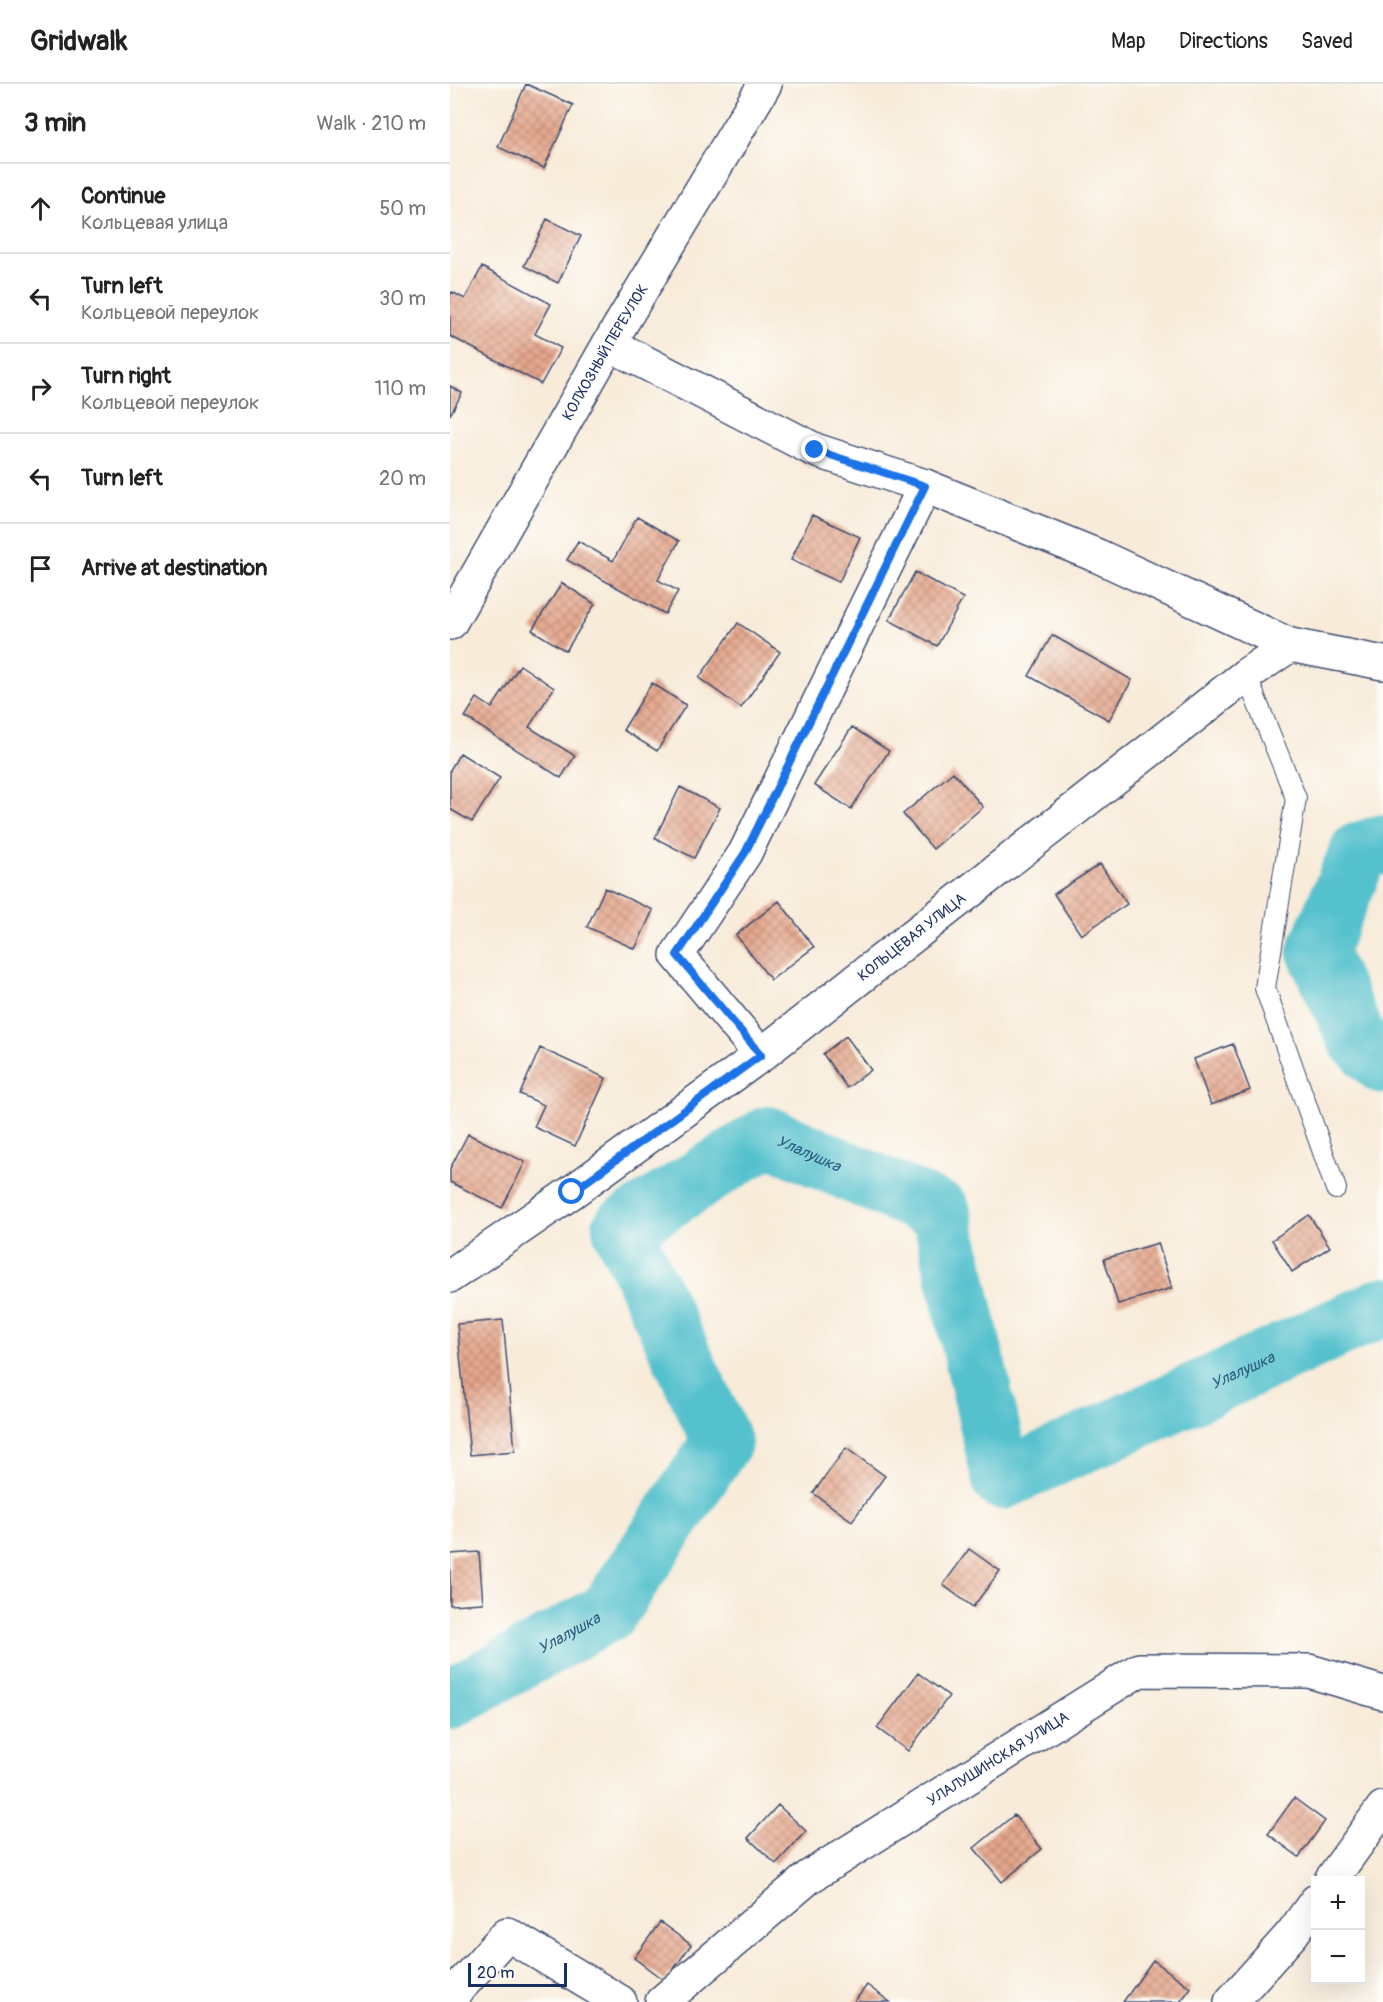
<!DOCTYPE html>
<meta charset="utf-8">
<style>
:root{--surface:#fff;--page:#f6f6f6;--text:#222;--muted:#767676;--line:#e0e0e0}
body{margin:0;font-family:Pangolin,sans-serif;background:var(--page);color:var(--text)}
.controls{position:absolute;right:18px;bottom:18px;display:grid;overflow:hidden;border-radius:0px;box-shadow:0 6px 24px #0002}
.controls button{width:54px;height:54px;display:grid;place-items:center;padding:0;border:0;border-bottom:2px solid var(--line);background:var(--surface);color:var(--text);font:30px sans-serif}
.scale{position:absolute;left:18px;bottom:15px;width:99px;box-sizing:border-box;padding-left:6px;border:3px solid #1b2f5e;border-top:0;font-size:16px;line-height:21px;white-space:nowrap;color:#1b2f5e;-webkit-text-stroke:4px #fdfcf7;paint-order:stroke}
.stop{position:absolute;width:18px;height:18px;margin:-14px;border:4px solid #1a73e8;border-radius:50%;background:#fff}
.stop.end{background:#1a73e8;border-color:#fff;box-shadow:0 2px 6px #0008}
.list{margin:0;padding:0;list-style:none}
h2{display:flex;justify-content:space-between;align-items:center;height:78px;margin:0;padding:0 24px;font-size:26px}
h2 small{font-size:20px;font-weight:400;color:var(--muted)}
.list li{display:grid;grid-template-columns:39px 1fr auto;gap:18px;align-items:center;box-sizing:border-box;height:90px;padding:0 24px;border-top:2px solid var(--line)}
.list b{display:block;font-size:22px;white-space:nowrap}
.list p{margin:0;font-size:20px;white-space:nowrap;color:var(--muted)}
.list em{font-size:20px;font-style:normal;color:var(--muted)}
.icon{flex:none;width:33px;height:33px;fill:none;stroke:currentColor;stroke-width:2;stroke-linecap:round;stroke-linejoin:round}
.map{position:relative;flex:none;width:933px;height:1918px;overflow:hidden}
header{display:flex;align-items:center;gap:36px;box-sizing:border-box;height:84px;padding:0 30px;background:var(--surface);border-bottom:2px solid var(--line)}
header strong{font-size:28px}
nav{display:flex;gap:33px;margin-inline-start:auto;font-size:21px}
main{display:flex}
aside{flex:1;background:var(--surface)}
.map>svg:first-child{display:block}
</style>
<header>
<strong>Gridwalk</strong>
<nav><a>Map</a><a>Directions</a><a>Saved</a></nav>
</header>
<main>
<aside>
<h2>3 min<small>Walk · 210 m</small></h2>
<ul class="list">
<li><svg class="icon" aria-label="ahead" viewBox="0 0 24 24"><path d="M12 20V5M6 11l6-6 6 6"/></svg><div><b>Continue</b><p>Кольцевая улица</p></div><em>50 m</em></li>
<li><svg class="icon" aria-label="left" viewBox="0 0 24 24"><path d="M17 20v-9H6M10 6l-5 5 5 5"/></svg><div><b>Turn left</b><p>Кольцевой переулок</p></div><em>30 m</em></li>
<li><svg class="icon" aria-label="right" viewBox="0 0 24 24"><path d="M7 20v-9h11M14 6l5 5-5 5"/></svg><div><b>Turn right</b><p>Кольцевой переулок</p></div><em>110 m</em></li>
<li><svg class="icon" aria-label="left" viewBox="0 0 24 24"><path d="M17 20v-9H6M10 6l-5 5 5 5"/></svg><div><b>Turn left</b></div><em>20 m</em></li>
<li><svg class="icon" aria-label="arrive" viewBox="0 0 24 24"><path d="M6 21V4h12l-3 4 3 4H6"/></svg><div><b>Arrive at destination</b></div></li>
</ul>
</aside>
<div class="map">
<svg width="933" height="1918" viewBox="0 0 933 1918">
<defs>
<pattern id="building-cross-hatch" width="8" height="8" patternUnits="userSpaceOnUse" patternTransform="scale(1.5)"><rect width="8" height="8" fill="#e6a78c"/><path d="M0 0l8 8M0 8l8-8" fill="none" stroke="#ba8876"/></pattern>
</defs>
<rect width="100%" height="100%" fill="#fdfcf7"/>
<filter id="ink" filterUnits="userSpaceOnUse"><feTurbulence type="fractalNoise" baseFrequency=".0167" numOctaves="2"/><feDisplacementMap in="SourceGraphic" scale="12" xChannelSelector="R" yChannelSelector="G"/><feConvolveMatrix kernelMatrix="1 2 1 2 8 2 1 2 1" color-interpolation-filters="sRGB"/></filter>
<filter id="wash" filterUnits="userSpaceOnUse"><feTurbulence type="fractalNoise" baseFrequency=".008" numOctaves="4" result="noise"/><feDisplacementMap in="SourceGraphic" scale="24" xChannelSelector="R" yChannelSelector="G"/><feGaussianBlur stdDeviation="1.35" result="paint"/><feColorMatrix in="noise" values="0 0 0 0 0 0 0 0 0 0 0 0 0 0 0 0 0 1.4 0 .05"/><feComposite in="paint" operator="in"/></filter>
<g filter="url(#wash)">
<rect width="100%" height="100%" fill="#f8ebd9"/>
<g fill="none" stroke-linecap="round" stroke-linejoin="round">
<!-- river -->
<g stroke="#54c1cd" stroke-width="60">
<path d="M 933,760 L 909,768 L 867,868 L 907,955 L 933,980"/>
<path id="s1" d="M 0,1615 L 158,1528 L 272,1358 L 172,1144 L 318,1052 L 491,1128 L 552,1396 L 933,1223"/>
</g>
</g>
<g id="blocks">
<!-- building -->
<path fill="url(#building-cross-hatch)" d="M 76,0 L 123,21 L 94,84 L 48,63 Z
M 97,135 L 131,152 L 108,199 L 74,182 Z
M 32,183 L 101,220 L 85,250 L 111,264 L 91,300 L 0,252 L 0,211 L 2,208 L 15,215 Z
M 0,302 L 12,309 L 0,331 Z
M 362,431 L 410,453 L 389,498 L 341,476 Z
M 187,433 L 229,457 L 208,496 L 228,507 L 215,530 L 117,476 L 128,457 L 163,477 Z
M 465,488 L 513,514 L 487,562 L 439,536 Z
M 112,499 L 145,520 L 116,567 L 82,546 Z
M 288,539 L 330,568 L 291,624 L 249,594 Z
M 602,551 L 682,596 L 659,636 L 579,592 Z
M 70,581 L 104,604 L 79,643 L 125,672 L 111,694 L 15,633 L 27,614 L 42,624 Z
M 202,599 L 236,621 L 207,667 L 173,646 Z
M 402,643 L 439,667 L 401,725 L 364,701 Z
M 10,669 L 50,694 L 22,738 L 0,725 L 0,686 Z
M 503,688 L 533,723 L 483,765 L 453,730 Z
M 230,703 L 270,724 L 244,774 L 205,754 Z
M 650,780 L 677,820 L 631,851 L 604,810 Z
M 155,804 L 203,826 L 185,865 L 137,843 Z
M 329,817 L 364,863 L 321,896 L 286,851 Z
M 396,952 L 421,986 L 397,1004 L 373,970 Z
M 783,960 L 800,1006 L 761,1021 L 744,975 Z
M 90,964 L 156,994 L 125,1062 L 84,1043 L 94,1021 L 70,1010 Z
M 18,1050 L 75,1078 L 52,1124 L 0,1098 L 0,1085 Z
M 859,1131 L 880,1163 L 842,1188 L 822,1156 Z
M 708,1159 L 722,1204 L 668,1220 L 654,1175 Z
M 53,1236 L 65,1367 L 20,1371 L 7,1240 Z
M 396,1364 L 435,1392 L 402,1437 L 363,1409 Z
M 519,1465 L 550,1487 L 523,1523 L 493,1501 Z
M 29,1468 L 33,1519 L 0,1521 L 0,1470 Z
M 468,1589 L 499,1612 L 458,1667 L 427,1644 Z
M 844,1714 L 875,1737 L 849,1773 L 818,1750 Z
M 328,1721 L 356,1747 L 326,1780 L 298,1754 Z
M 564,1731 L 592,1765 L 552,1798 L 524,1764 Z
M 210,1838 L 241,1861 L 215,1897 L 184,1874 Z
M 703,1876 L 741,1904 L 730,1918 L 673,1918 Z
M 417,1901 L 440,1918 L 404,1918 Z"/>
</g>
</g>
<g filter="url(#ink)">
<use href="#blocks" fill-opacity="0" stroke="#3c4b70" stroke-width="1.5"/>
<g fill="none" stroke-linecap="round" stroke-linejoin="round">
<defs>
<path id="service" d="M 796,591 L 846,714 L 815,904 L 886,1105"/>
<g id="minor">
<path d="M 159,260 L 365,366 L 475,402 L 648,472 L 840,561"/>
<path id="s2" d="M 0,539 L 159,260 L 315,0"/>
<path d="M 311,971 L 227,871 L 295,769 L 475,402"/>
<path id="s3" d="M 0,1192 L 122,1108 L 311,971 L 796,591 L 840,561 L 933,579"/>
<path d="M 881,1796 L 933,1724"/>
<path d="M 0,1914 L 57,1850 L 170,1918"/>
<path id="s4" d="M 212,1918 L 359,1793 L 689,1586 L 859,1587 L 933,1609"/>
<path d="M 781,1918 L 842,1850 L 866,1817"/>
</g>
</defs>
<!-- service casing -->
<use href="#service" stroke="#3c4b70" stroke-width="22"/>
<!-- minor casing -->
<use href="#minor" stroke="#3c4b70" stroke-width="36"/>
<!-- service -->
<use href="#service" stroke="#fff" stroke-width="20"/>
<!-- minor -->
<use href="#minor" stroke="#fff" stroke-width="33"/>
</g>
</g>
<g fill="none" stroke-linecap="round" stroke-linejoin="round" filter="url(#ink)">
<!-- route -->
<path stroke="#1a73e8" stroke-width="8" d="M 122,1108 L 311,971 L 227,871 L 295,769 L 475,402 L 365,366"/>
</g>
<g text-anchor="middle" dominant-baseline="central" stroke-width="5" stroke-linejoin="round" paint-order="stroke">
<!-- street labels -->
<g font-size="15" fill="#1b2f5e" stroke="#fdfcf7">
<text stroke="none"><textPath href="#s2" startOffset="312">КОЛХОЗНЫЙ ПЕРЕУЛОК</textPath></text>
<text stroke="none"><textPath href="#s3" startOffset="573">КОЛЬЦЕВАЯ УЛИЦА</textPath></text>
<text stroke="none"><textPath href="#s4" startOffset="416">УЛАЛУШИНСКАЯ УЛИЦА</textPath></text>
</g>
<!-- water labels -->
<g font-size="16" font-style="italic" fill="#2c5b7f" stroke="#fdfcf7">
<text stroke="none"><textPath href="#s1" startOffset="838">Улалушка</textPath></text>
<text stroke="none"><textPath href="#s1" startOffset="1522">Улалушка</textPath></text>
<text stroke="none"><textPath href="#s1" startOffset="136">Улалушка</textPath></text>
</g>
</g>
</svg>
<div class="controls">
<button>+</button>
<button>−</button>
</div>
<div class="scale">20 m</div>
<div class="stop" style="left:122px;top:1108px"></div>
<div class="stop end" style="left:365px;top:366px"></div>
</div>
</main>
